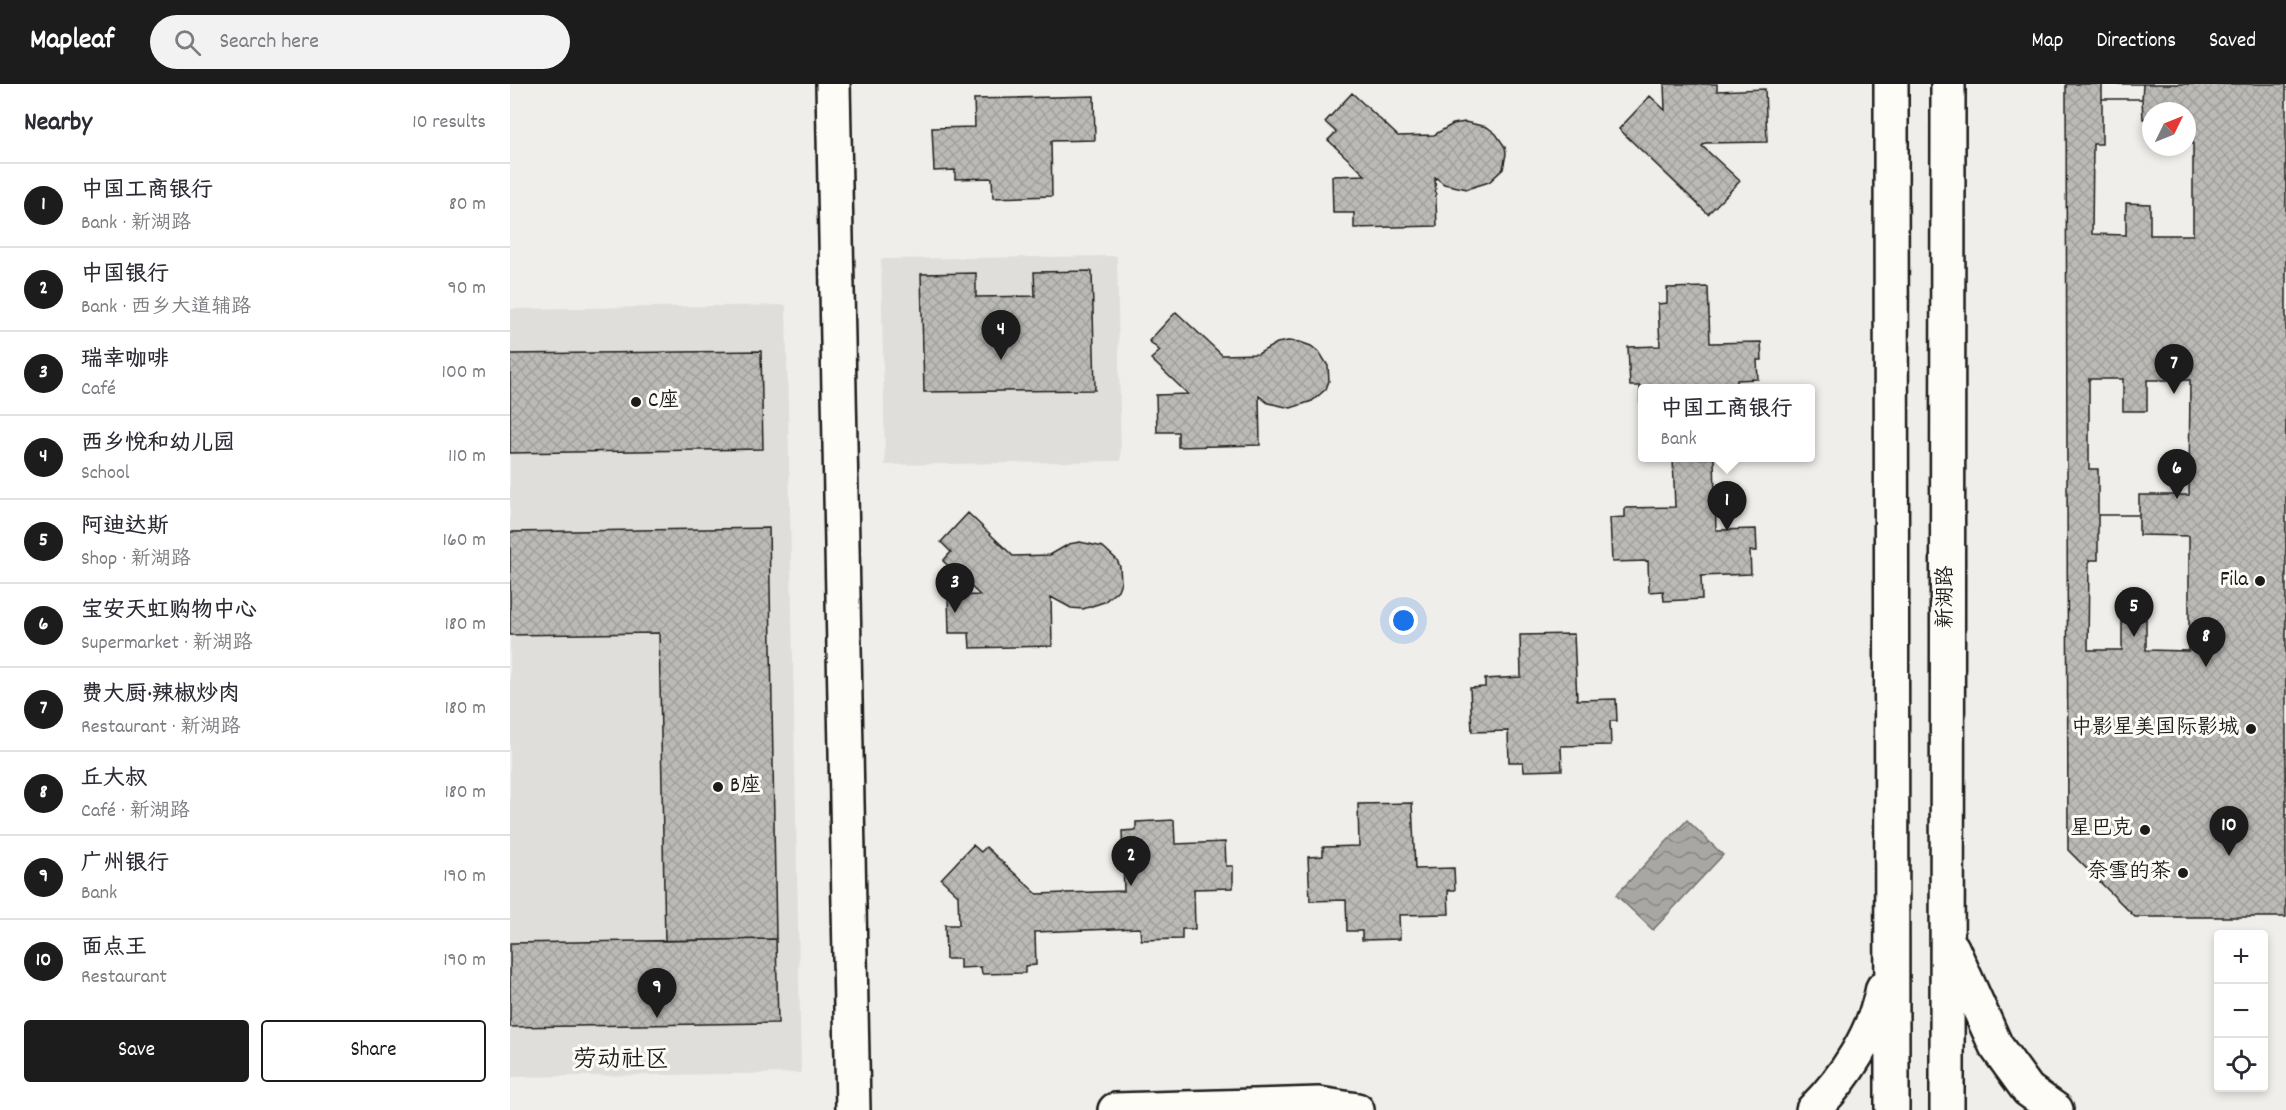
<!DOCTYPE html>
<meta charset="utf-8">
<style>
:root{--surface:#fff;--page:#f2f2f3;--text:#2b2b33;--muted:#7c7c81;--line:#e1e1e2;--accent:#1c1c1c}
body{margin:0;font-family:Dekko,"LXGW WenKai TC",sans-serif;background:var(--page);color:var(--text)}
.controls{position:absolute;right:18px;bottom:18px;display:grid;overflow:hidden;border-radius:6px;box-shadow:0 3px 9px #0003}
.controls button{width:54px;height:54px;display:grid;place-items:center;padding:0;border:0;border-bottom:2px solid var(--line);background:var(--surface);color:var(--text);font:30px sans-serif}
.compass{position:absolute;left:1632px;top:18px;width:54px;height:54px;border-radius:50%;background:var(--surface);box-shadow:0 3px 9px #0003;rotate:47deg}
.you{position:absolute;left:894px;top:537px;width:21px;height:21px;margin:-15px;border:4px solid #fff;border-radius:50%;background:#1a73e8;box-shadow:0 0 0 9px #1a73e833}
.badge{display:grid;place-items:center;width:39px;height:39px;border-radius:50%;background:var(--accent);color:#fff;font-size:20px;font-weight:700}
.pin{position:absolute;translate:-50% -50px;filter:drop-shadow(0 2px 3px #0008)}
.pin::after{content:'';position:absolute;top:32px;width:21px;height:18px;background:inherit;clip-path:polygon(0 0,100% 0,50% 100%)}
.popup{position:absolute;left:1128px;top:300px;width:177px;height:78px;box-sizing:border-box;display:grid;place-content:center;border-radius:6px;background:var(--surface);filter:drop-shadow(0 2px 4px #0005);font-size:20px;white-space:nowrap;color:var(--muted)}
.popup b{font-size:22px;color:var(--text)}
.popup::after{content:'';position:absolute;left:50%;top:100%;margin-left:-12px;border:12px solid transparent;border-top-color:var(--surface)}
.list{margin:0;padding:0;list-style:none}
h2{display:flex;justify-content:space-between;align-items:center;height:78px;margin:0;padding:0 24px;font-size:26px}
h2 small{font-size:20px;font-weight:400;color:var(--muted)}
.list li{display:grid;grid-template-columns:39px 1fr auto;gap:18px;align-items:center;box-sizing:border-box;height:84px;padding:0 24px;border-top:2px solid var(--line)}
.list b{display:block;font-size:22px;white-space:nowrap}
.list p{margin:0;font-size:20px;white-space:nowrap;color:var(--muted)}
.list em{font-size:20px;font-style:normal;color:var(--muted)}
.actions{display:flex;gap:12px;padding:18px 24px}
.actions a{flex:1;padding:14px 0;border:2px solid var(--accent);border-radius:6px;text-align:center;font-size:21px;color:var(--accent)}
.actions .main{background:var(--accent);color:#fff}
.icon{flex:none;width:33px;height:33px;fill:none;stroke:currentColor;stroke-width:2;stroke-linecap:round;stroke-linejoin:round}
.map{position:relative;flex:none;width:1776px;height:1026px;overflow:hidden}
header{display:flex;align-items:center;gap:36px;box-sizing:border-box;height:84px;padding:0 30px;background:var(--accent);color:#fff}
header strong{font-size:28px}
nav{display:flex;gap:33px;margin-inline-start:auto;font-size:21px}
.search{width:420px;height:54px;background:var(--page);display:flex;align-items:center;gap:15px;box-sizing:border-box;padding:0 21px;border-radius:33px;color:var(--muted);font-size:22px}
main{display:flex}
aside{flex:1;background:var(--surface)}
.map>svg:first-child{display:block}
</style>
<header>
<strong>Mapleaf</strong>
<div class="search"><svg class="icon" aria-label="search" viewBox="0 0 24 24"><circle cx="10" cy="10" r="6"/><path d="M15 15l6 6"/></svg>Search here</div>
<nav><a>Map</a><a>Directions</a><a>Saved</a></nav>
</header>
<main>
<aside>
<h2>Nearby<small>10 results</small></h2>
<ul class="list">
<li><span class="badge">1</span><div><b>中国工商银行</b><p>Bank · 新湖路</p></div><em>80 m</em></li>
<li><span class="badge">2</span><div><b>中国银行</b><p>Bank · 西乡大道辅路</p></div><em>90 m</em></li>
<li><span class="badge">3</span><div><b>瑞幸咖啡</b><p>Café</p></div><em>100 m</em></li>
<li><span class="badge">4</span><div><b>西乡悦和幼儿园</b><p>School</p></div><em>110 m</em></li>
<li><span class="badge">5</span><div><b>阿迪达斯</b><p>Shop · 新湖路</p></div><em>160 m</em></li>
<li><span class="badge">6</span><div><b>宝安天虹购物中心</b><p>Supermarket · 新湖路</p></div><em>180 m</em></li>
<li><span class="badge">7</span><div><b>费大厨·辣椒炒肉</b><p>Restaurant · 新湖路</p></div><em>180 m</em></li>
<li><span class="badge">8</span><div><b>丘大叔</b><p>Café · 新湖路</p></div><em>180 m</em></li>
<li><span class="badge">9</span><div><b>广州银行</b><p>Bank</p></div><em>190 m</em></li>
<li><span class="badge">10</span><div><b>面点王</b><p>Restaurant</p></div><em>190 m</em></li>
</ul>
<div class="actions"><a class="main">Save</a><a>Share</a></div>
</aside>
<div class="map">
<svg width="1776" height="1026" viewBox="0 0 1776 1026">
<defs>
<pattern id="water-waves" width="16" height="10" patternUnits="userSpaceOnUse" patternTransform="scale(1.5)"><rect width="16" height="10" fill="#a8a7a3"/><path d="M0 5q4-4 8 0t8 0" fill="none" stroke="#888784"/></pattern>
<pattern id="building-cross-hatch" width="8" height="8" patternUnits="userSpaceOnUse" patternTransform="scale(1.5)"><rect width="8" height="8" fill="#bbbab6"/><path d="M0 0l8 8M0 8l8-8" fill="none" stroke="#a09f9c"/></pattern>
</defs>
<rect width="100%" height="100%" fill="#f0eeea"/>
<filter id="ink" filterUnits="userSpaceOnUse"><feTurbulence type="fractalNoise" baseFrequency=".0167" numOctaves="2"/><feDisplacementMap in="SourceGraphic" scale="12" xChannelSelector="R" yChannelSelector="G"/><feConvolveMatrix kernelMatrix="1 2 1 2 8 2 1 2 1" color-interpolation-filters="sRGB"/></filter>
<g filter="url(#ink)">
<!-- built -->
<path fill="#e0deda" d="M 607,172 L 611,377 L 375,381 L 371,175 Z
M 276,221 L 291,989 L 0,993 L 0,225 Z"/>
<!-- water -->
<path fill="url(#water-waves)" stroke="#706f6d" stroke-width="1.5" d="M 1177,736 L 1213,771 L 1143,846 L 1106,811 Z"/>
<!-- building -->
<path fill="url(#building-cross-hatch)" stroke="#1c1c1c" stroke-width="1.5" fill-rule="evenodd" d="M 1154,0 L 1207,0 L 1207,7 L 1255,5 L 1257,58 L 1195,59 L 1192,62 L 1230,97 L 1198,130 L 1109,45 L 1140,12 L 1155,26 Z
M 1556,0 L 1776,0 L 1776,833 L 1625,833 L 1558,766 ZM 1641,27 L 1677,27 L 1677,63 L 1641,63 Z
M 1592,0 L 1633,0 L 1632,15 L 1592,15 Z
M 842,9 L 888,52 L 924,51 L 943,40 L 955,38 L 977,43 L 986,50 L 995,63 L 996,70 L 993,85 L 979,98 L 957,105 L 934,100 L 925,93 L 927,142 L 844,144 L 844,129 L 823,129 L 822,92 L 855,91 L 818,56 L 826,48 L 815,38 Z
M 584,12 L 585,56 L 541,57 L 542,112 L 483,114 L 482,94 L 445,95 L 445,86 L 424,87 L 422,44 L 465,43 L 464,15 Z
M 1592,15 L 1632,15 L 1633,35 L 1641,35 L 1641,63 L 1677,63 L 1677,36 L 1683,36 L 1683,151 L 1640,151 L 1640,120 L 1616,119 L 1616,151 L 1582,150 L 1583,60 L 1592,60 Z
M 582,187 L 585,306 L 414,308 L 411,190 L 466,189 L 466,213 L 525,212 L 524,188 Z
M 1198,203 L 1200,259 L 1251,258 L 1252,276 L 1247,276 L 1248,295 L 1227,296 L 1227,304 L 1133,304 L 1133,318 L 1130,318 L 1130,302 L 1120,302 L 1118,263 L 1150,262 L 1148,220 L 1157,219 L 1157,204 Z
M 666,228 L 712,271 L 748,270 L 767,259 L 778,257 L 790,258 L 801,262 L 810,269 L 818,282 L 819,297 L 816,305 L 802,317 L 781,324 L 758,319 L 749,312 L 750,361 L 668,363 L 668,348 L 647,348 L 646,311 L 678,310 L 641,275 L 650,267 L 639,257 Z
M 251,267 L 253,365 L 0,369 L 0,270 Z
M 1579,295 L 1613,295 L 1613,327 L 1637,327 L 1637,296 L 1680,296 L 1679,411 L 1629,411 L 1629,431 L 1588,431 L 1588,385 L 1579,385 Z
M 1163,374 L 1204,374 L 1206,446 L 1246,445 L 1247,467 L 1240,467 L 1241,490 L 1191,492 L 1192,515 L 1154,517 L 1153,507 L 1139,508 L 1138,477 L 1102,478 L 1100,434 L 1115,433 L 1115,424 L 1165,423 Z
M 458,429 L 503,472 L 540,471 L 559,460 L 570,458 L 593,463 L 607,476 L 610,483 L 611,498 L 608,506 L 594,518 L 573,525 L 561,524 L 541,513 L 542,562 L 460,564 L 459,549 L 439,549 L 438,512 L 470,511 L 433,477 L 441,468 L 431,458 Z
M 1588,431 L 1629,431 L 1629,451 L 1679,452 L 1679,567 L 1636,566 L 1636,535 L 1612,535 L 1612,566 L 1578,566 L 1579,476 L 1588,476 Z
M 259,444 L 266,855 L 155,857 L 149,549 L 0,551 L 0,448 Z
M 1064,550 L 1067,616 L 1106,615 L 1107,637 L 1100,637 L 1101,661 L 1051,662 L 1052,686 L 1014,687 L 1013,678 L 999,678 L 998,647 L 962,648 L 960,604 L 975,603 L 975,595 L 1011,593 L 1010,551 Z
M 902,719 L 905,785 L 944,784 L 945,806 L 938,806 L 939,830 L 889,831 L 890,855 L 852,856 L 852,847 L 837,847 L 836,816 L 800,817 L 798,773 L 813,772 L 813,763 L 849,762 L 848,720 Z
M 664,736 L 665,760 L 715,758 L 716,782 L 723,782 L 723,804 L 684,805 L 685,845 L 672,845 L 672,855 L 631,856 L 630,844 L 525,848 L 526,881 L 515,882 L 515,889 L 472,890 L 471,883 L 450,884 L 450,875 L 436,875 L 435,841 L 449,841 L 448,811 L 431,795 L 463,761 L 471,768 L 476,763 L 527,810 L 614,807 L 612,747 L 626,746 L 626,738 Z
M 266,855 L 268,939 L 0,943 L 0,859 Z"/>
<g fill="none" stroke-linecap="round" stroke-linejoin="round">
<defs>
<path id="minor" d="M 323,0 L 343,1026
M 605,1026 L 809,1020 L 847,1026"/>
<path id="major" d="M 1381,0 L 1382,1026
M 1442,864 L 1486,962 L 1518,1006 L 1546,1026
M 1303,1026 C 1335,994 1364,950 1373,904
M 1437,1026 L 1438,0"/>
</defs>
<!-- minor casing -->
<use href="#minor" stroke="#1c1c1c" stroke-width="38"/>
<!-- major casing -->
<use href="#major" stroke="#1c1c1c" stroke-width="38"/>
<!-- minor -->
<use href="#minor" stroke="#fdfcf7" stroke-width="33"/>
<!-- major -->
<use href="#major" stroke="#fdfcf7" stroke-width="33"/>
</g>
</g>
<!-- markers -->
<g fill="#1c1c1c" stroke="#fdfcf7" stroke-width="2">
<circle cx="126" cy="318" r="6"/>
<circle cx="1750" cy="497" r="6"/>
<circle cx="1741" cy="645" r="6"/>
<circle cx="208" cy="703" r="6"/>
<circle cx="1635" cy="746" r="6"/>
<circle cx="1673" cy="789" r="6"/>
</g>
<g text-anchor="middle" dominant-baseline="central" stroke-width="6" stroke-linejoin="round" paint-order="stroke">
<!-- poi labels -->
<g font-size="21" fill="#1c1c1c" stroke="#fdfcf7" text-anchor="end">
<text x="138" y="318" text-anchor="start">C座</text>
<text x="1738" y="497">Fila</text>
<text x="1729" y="645">中影星美国际影城</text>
<text x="220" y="703" text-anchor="start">B座</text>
<text x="1623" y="746">星巴克</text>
<text x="1661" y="789">奈雪的茶</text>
</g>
<!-- street labels -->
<g font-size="21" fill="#1c1c1c" stroke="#fdfcf7">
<text transform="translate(1437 513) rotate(-90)">新湖路</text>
</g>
<!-- quarter labels -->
<g font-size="24" fill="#1c1c1c" stroke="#fdfcf7">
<text x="111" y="977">劳动社区</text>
</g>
</g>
</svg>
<div class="controls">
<button>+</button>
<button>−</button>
<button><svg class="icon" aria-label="locate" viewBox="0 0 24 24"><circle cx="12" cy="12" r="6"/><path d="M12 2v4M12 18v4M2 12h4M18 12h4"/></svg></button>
</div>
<svg class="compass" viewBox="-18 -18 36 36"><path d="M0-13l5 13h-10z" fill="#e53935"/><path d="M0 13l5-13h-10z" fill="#7c7c81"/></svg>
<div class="you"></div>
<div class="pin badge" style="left:1217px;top:447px">1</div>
<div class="popup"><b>中国工商银行</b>Bank</div>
<div class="pin badge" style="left:621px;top:802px">2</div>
<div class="pin badge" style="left:445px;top:529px">3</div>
<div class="pin badge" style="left:491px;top:276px">4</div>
<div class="pin badge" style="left:1624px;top:553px">5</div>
<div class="pin badge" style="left:1667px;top:415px">6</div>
<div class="pin badge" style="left:1664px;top:310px">7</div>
<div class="pin badge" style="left:1696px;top:583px">8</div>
<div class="pin badge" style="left:147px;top:934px">9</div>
<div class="pin badge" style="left:1719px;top:772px">10</div>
</div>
</main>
